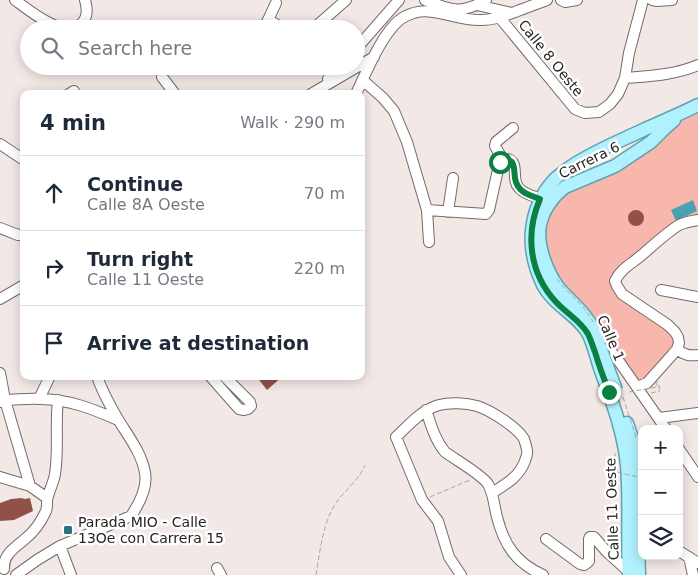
<!DOCTYPE html>
<meta charset="utf-8">
<style>
:root{--surface:#fff;--page:#f6f6f7;--text:#1f2937;--muted:#747a83;--line:#e0e1e3}
body{margin:0;font-family:"DejaVu Sans",sans-serif;background:var(--page);color:var(--text)}
.controls{position:absolute;right:15px;bottom:15px;display:grid;overflow:hidden;border-radius:10px;box-shadow:0 2px 12px #0003}
.controls button{width:45px;height:45px;display:grid;place-items:center;padding:0;border:0;border-bottom:1px solid var(--line);background:var(--surface);color:var(--text);font:25px sans-serif}
.stop{position:absolute;width:15px;height:15px;margin:-11px;border:4px solid #0b8043;border-radius:50%;background:#fff}
.stop.end{background:#0b8043;border-color:#fff;box-shadow:0 1px 5px #0008}
.list{margin:0;padding:0;list-style:none}
h2{display:flex;justify-content:space-between;align-items:center;height:65px;margin:0;padding:0 20px;font-size:21px}
h2 small{font-size:16px;font-weight:400;color:var(--muted)}
.list li{display:grid;grid-template-columns:32px 1fr auto;gap:15px;align-items:center;box-sizing:border-box;height:75px;padding:0 20px;border-top:1px solid var(--line)}
.list b{display:block;font-size:19px;white-space:nowrap}
.list p{margin:0;font-size:16px;white-space:nowrap;color:var(--muted)}
.list em{font-size:16px;font-style:normal;color:var(--muted)}
.icon{flex:none;width:28px;height:28px;fill:none;stroke:currentColor;stroke-width:2;stroke-linecap:round;stroke-linejoin:round}
.map{position:relative;flex:none;width:698px;height:575px;overflow:hidden}
.search{position:absolute;background:var(--surface);box-shadow:0 2px 12px #0003;left:20px;top:20px;width:345px;height:55px;display:flex;align-items:center;gap:12px;box-sizing:border-box;padding:0 18px;border-radius:28px;color:var(--muted);font-size:19px}
.panel{position:absolute;background:var(--surface);box-shadow:0 2px 12px #0003;left:20px;top:90px;width:345px;height:290px;border-radius:10px}
.map>svg:first-child{display:block}
</style>
<div class="map">
<svg width="698" height="575" viewBox="0 0 698 575">
<rect width="100%" height="100%" fill="#f2e8e6"/>
<!-- green -->
<path fill="#f8b7ad" d="M 698,105 L 698,220 L 682,224 L 623,270 L 617,286 L 656,318 L 679,343 L 637,387 L 547,268 L 541,220 L 559,191 L 615,166 Z"/>
<!-- water -->
<path fill="#49a1b3" d="M 693,200 L 697,211 L 676,221 L 671,210 Z"/>
<!-- building -->
<path fill="#915149" d="M628 218a8 8 0 1 1 16 0a8 8 0 1 1-16 0Z
M 256,376 L 283,376 L 267,390 Z
M 21,498 L 25,499 L 30,498 L 33,511 L 14,520 L 0,521 L 0,503 L 11,499 Z"/>
<g fill="none" stroke-linecap="round" stroke-linejoin="round">
<defs>
<path id="minor" d="M 15,0 C 30,11 64,40 82,23 C 88,17 87,7 85,0
M 425,0 C 451,10 460,15 486,0
M 561,0 L 565,2 L 577,0
M 652,0 L 656,1 L 672,0
M 477,5 L 512,13
M 500,18 L 575,109 L 585,113 L 599,112 L 610,104 L 618,94 L 625,78 L 629,53 L 643,0
M 268,20 L 285,29
M 263,29 L 268,20 L 276,3
M 313,29 L 346,0
M 356,49 L 399,0
M 162,77 L 175,94
M 625,78 C 650,76 675,75 698,65
M 328,79 L 340,66
M 366,83 L 383,98 L 394,111 L 407,142 L 427,210 L 429,242
M 69,94 L 74,91
M 311,94 L 374,57
M 356,94 C 366,73 384,28 404,17 C 413,12 423,10 433,12 C 449,14 465,21 482,20 C 494,20 504,16 515,12 C 525,8 536,4 547,0
M 0,144 L 24,160
M 503,160 L 495,146 L 496,142 L 513,128
M 427,210 L 486,214 L 489,210 L 499,165 C 502,159 511,156 514,165 C 516,172 513,182 519,188 C 524,194 533,196 541,199
M 448,212 L 453,178
M 0,228 L 18,235 L 24,234
M 661,290 L 698,297
M 0,299 L 24,285
M 598,336 L 618,360 L 666,429
M 677,349 C 684,355 689,356 698,355
M 0,373 L 5,400 L 30,486
M 210,376 L 239,409 L 244,410 L 248,409 L 251,406 L 250,402 L 224,376
M 637,387 L 647,383 L 672,355 L 677,349 L 679,343 L 678,337 L 675,332 L 668,325 L 622,294 L 617,286 L 615,281 C 621,268 633,263 643,254 C 655,244 666,233 679,225 C 685,222 692,221 698,220
M 39,399 L 50,376
M 0,402 L 5,400 C 17,400 28,398 40,399 C 68,399 93,409 118,420
M 426,410 C 431,425 435,440 445,452 C 456,460 481,474 488,484 C 494,495 494,506 497,517 C 504,545 516,563 543,575
M 659,418 L 698,413
M 679,449 L 698,477
M 0,477 L 30,486 L 47,498
M 546,539 L 580,564 L 584,565 L 587,563 L 589,561 L 589,539 L 590,537 L 594,537 L 606,551 L 628,571
M 60,546 L 71,575
M 679,551 L 698,563
M 689,557 L 693,575
M 217,568 L 221,575
M 4,569 C 3,554 15,548 25,539 C 34,532 41,522 46,511 C 48,506 46,501 48,496 C 50,489 54,481 55,474 C 59,450 55,425 58,400
M 16,575 L 37,560 L 60,546 L 131,516 C 139,504 148,488 145,473 C 142,454 129,437 119,421 C 111,407 102,392 97,376
M 461,575 L 449,557 L 438,521 L 422,500 L 396,437 C 409,425 421,410 439,405 C 450,402 466,403 477,406 C 490,410 517,427 524,439 C 525,442 528,451 527,454 C 527,457 525,459 525,461 C 519,477 506,484 492,493"/>
<path id="major" d="M 594,331 C 586,312 571,303 558,287 C 547,272 536,244 540,225 C 543,210 553,196 565,187 L 615,166 L 651,142 L 666,127 L 674,120
M 627,423 L 633,441 L 636,465 L 639,575
M 629,575 C 627,539 630,502 627,465 C 624,433 612,401 601,371 C 597,359 594,346 589,335 C 580,316 554,306 543,285 C 535,268 530,249 532,230 C 534,211 541,194 554,180 C 559,175 564,172 569,168 C 592,152 618,142 643,130 C 661,122 680,114 698,105"/>
</defs>
<!-- minor casing -->
<use href="#minor" stroke="#746b69" stroke-width="12"/>
<!-- major casing -->
<use href="#major" stroke="#5fa2b0" stroke-width="15"/>
<!-- path -->
<path stroke="#aea6a4" stroke-width="1" stroke-dasharray="5 2.5" stroke-linecap="butt" d="M 651,393 L 660,391
M 615,453 L 617,472
M 430,497 L 470,480
M 316,575 C 320,552 322,527 334,506 C 343,491 359,481 365,465"/>
<!-- minor -->
<use href="#minor" stroke="#fff" stroke-width="10"/>
<!-- major -->
<use href="#major" stroke="#b1f1fe" stroke-width="12"/>
<defs>
<path id="major-bridge" d="M 594,331 L 616,390"/>
</defs>
<!-- major-bridge casing -->
<use href="#major-bridge" stroke="#5fa2b0" stroke-width="15" stroke-linecap="butt"/>
<!-- path-bridge -->
<path stroke="#aea6a4" stroke-width="1" stroke-dasharray="5 2.5" stroke-linecap="butt" d="M 557,279 C 568,294 585,305 593,322
M 629,392 L 657,387 L 656,383 L 658,382 L 660,391
M 623,397 L 637,440
M 617,472 L 642,478"/>
<!-- major-bridge -->
<use href="#major-bridge" stroke="#b1f1fe" stroke-width="12"/>
</g>
<g fill="none" stroke-linecap="round" stroke-linejoin="round">
<!-- route -->
<path stroke="#0b8043" stroke-width="6" d="M 500,162 L 506,159 L 512,162 C 515,167 514,172 515,178 C 517,192 529,195 540,199 C 525,234 529,273 556,302 C 566,313 581,321 588,334 C 591,340 593,347 595,352 C 599,366 604,379 609,392"/>
</g>
<!-- markers -->
<rect fill="#2c7280" stroke="#fff" stroke-width="2" x="63" y="525" width="10" height="10" rx="2.5"/>
<g text-anchor="middle" dominant-baseline="central" stroke-width="5" stroke-linejoin="round" paint-order="stroke">
<!-- street labels -->
<g font-size="14" fill="#272322" stroke="#fff">
<text transform="translate(551 58) rotate(51)">Calle 8 Oeste</text>
<text transform="translate(589 160) rotate(-26)">Carrera 6</text>
<text transform="translate(611 338) rotate(67)">Calle 1</text>
<text transform="translate(612 509) rotate(-92)">Calle 11 Oeste</text>
</g>
<!-- poi labels -->
<g font-size="14" fill="#272322" stroke="#fff" text-anchor="start">
<text x="78" y="522">Parada MIO - Calle<tspan x="78" dy="16">13Oe con Carrera 15</tspan></text>
</g>
</g>
</svg>
<div class="controls">
<button>+</button>
<button>−</button>
<button><svg class="icon" aria-label="layers" viewBox="0 0 24 24"><path d="M12 4l9 5-9 5-9-5zM3 14l9 5 9-5"/></svg></button>
</div>
<div class="stop" style="left:500px;top:162px"></div>
<div class="stop end" style="left:609px;top:392px"></div>
<div class="search"><svg class="icon" aria-label="search" viewBox="0 0 24 24"><circle cx="10" cy="10" r="6"/><path d="M15 15l6 6"/></svg>Search here</div>
<section class="panel">
<h2>4 min<small>Walk · 290 m</small></h2>
<ul class="list">
<li><svg class="icon" aria-label="ahead" viewBox="0 0 24 24"><path d="M12 20V5M6 11l6-6 6 6"/></svg><div><b>Continue</b><p>Calle 8A Oeste</p></div><em>70 m</em></li>
<li><svg class="icon" aria-label="right" viewBox="0 0 24 24"><path d="M7 20v-9h11M14 6l5 5-5 5"/></svg><div><b>Turn right</b><p>Calle 11 Oeste</p></div><em>220 m</em></li>
<li><svg class="icon" aria-label="arrive" viewBox="0 0 24 24"><path d="M6 21V4h12l-3 4 3 4H6"/></svg><div><b>Arrive at destination</b></div></li>
</ul>
</section>
</div>
